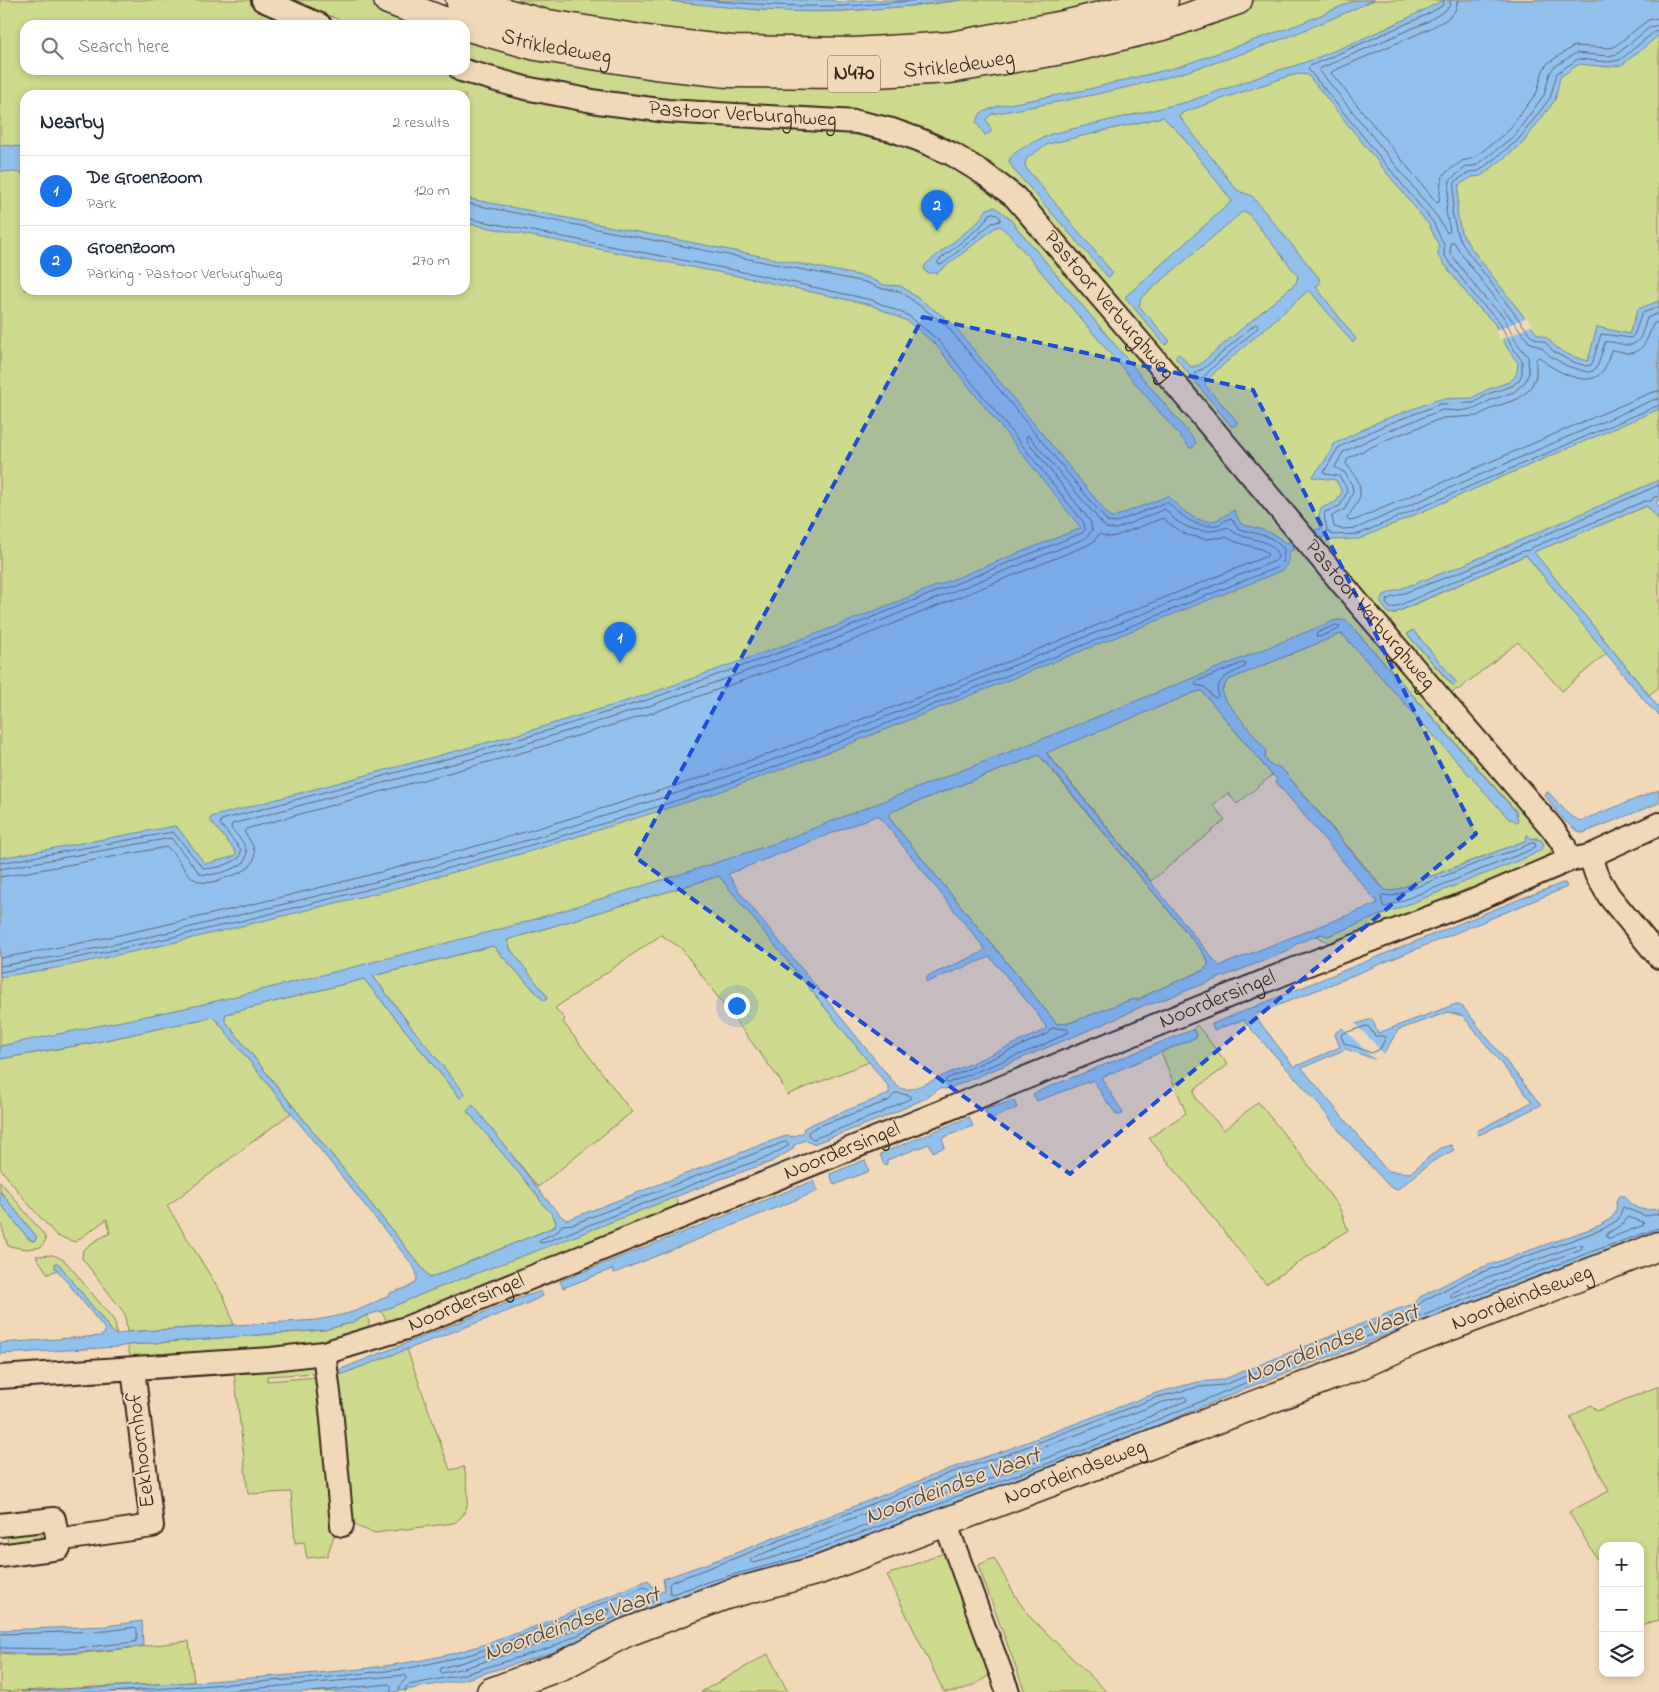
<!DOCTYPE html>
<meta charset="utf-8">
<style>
:root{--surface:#fff;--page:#f6f6f7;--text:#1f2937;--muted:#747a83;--line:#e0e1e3;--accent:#1a73e8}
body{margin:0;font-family:"Indie Flower",sans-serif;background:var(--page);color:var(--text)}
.controls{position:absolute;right:15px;bottom:15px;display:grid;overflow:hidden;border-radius:10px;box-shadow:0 2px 8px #0003}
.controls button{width:45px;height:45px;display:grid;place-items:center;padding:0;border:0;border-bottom:1px solid var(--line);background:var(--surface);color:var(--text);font:25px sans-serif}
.you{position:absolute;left:736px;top:1005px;width:18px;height:18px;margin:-12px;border:4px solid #fff;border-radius:50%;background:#1a73e8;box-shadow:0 0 0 8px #1a73e833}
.badge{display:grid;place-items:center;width:32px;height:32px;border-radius:50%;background:var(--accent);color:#fff;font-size:16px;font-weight:700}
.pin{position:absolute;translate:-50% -41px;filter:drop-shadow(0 1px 2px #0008)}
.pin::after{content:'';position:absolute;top:26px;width:18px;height:15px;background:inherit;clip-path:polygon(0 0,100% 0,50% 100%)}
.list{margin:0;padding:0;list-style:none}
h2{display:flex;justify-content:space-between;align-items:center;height:65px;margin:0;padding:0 20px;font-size:21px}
h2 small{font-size:16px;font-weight:400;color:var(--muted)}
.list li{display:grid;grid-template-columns:32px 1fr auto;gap:15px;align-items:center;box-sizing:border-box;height:70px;padding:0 20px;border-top:1px solid var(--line)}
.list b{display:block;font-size:19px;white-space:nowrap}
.list p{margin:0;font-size:16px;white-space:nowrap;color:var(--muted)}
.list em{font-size:16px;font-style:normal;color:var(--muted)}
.icon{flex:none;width:28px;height:28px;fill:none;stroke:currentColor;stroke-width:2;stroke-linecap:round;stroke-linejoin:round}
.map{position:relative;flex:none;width:1659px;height:1692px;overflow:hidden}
.search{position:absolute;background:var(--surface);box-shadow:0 2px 8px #0003;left:20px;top:20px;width:450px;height:55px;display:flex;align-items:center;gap:12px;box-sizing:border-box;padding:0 18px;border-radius:15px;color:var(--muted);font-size:19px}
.panel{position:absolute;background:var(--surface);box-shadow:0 2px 8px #0003;left:20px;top:90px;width:450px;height:205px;border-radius:15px}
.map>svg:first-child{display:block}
</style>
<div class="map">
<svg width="1659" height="1692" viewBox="0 0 1659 1692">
<rect width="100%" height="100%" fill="#f1d8b9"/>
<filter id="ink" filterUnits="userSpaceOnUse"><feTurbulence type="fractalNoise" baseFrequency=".02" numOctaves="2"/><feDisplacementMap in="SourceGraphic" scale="10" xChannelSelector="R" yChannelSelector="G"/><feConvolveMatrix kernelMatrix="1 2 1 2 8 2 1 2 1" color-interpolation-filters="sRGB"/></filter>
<g filter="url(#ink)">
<!-- green -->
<path fill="#cdd98d" stroke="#848256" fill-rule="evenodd" d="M 0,0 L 251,0 L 308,25 L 25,25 L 25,70 L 433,70 L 501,89 L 633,98 L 547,82 L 465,62 L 465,31 L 583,59 L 1203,19 L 1257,0 L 1659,0 L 1659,490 L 1393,614 L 1526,555 L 1607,653 L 1562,691 L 1518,642 L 1458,690 L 1457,689 L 1449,695 L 1551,845 L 1551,854 L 1547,860 L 1478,891 L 1469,888 L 1451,896 L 1449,903 L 1337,946 L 1329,943 L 1317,936 L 1322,934 L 1328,936 L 1539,851 L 1537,838 C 1529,838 1523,842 1515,845 C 1478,858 1441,872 1404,887 L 1393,891 L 1385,890 L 1283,770 L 1271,766 L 1265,758 L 1266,754 L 1223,697 L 1222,691 L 1228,680 L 1340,634 L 1343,635 L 1445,747 L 1516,818 L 1516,811 L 1346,620 L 821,835 L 477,942 L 184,1017 L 0,1050 ZM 25,95 L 465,95 L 465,290 L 25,290 ZM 1413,630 L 1456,683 L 1456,684 L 1450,683 L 1407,634 Z
M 291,0 L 370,0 L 444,25 L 352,25 Z
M 479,0 L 661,0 L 759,10 L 816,11 L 844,11 L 924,5 L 962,0 L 1150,0 L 983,35 L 725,43 Z
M 1647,506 L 1659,520 L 1659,687 L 1649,695 L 1533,552 Z
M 1202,691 L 1272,775 L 1237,804 L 1228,793 L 1213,805 L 1225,820 L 1151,881 L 1046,752 L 1196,692 Z
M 1039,755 L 1202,951 L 1208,961 L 1208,965 L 1204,970 L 1135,1000 L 1130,1000 L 1069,1023 L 1057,1024 L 897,828 L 889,817 L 890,813 L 893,811 Z
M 719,876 L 869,1062 L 787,1095 L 780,1080 L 681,948 L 661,935 L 555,1008 L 565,1019 L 563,1022 L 632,1112 L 538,1187 L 472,1106 L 468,1111 L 538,1196 C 542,1207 554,1212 556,1223 L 554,1227 L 430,1278 L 225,1021 L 225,1016 L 226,1014 L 364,979 L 460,1098 L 409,1024 L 373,976 L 493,946 L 544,1001 L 511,950 L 507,940 Z
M 212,1017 L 219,1023 L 291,1113 L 167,1206 L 225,1299 L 234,1325 L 127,1332 L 125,1314 L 82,1258 L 83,1250 L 95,1241 L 110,1233 L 107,1219 L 75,1242 L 57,1236 L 30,1206 L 0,1168 L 0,1059 L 97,1042 Z
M 1197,1025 L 1228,1065 L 1194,1090 L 1196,1099 L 1224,1130 L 1258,1102 L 1304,1159 L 1340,1209 L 1348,1230 L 1266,1284 L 1149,1138 L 1186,1113 L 1161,1052 L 1197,1037 L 1194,1030 L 1192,1030 Z
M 0,1181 L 44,1235 L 46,1240 L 41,1247 L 27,1249 L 8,1246 L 0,1221 L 0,1203 L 30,1240 L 33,1241 L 36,1236 L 0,1191 Z
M 675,1197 L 677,1201 L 677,1209 L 389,1326 L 381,1311 L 432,1290 Z
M 53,1255 L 62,1259 L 67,1263 L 113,1319 L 116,1325 L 116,1335 L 111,1330 L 58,1263 L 55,1267 L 57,1270 L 48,1274 L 36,1256 Z
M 368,1315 L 370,1332 L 336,1342 L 196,1358 L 190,1352 L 152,1355 L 148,1361 C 143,1361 132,1359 129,1353 C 128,1351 128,1347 128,1345 L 324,1330 L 351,1323 Z
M 407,1349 L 450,1470 L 464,1467 C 467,1488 475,1510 454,1523 L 375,1533 L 358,1527 L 350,1519 L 337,1376 Z
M 314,1364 L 318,1367 L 337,1527 L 327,1556 L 307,1558 L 304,1542 L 295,1543 L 291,1492 L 248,1494 L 234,1371 ZM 318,1373 L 319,1377 L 267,1381 L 267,1376 Z
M 1659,1386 L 1659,1620 L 1640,1625 L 1640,1546 L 1603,1546 L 1603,1569 L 1569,1512 L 1609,1491 L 1570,1417 L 1591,1405 L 1597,1411 Z
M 33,1529 L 42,1536 L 43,1539 L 10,1545 C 7,1542 7,1539 8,1535 Z
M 944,1553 L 947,1556 L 994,1672 C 977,1684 964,1692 944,1692 L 887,1575 Z
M 994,1558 L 1019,1602 L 1031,1618 L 1107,1692 L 1025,1692 L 978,1565 Z
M 189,1641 L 194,1682 L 0,1692 L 0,1653 C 63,1659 126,1648 189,1641 Z
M 768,1654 L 788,1692 L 701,1692 Z"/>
<!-- water -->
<path fill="#93c1ed" stroke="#70859a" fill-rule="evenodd" d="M 661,0 L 834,0 L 836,2 L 868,0 L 962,0 C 923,5 883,9 844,11 C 783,14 721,7 661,0 Z
M 1356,0 L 1374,0 C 1313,28 1250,53 1185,72 C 1122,91 1057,102 992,114 L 986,119 L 991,130 L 991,132 L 985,135 L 976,122 L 981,113 L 998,106 L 1085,90 L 1178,67 L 1297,25 Z
M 1443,0 L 1659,0 L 1659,35 L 1622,65 L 1609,67 L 1579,64 L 1560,77 L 1555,100 L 1522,144 L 1481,176 L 1472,177 L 1459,185 L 1457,212 L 1461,232 L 1471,248 L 1537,334 C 1550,338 1548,340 1557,348 C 1566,355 1577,358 1588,361 L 1597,327 L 1629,334 L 1638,309 L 1659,301 L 1659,409 L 1359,539 L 1329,540 L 1326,536 L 1319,539 L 1315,530 L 1323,527 L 1319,516 L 1321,508 L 1336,502 L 1342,492 L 1336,480 L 1312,477 L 1325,461 L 1334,444 L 1380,421 L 1440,399 L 1472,398 L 1486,390 L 1509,382 L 1515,377 L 1517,372 L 1518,363 L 1508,349 L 1494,323 L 1474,303 L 1438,256 L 1439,246 L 1429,225 L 1308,75 L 1299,74 L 1289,76 L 1184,112 L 1179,116 L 1236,189 L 1241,192 L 1252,196 L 1319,278 L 1320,283 L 1316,287 L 1356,339 L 1353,343 L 1310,291 L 1308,291 L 1216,371 L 1206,382 L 1205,385 L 1237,421 L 1237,424 L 1233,427 L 1231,426 L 1175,357 L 1179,354 L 1191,367 L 1199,365 L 1296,283 L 1298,276 L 1247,212 L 1242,212 L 1141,298 L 1139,306 L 1170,341 L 1165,345 L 1125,297 L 1232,201 L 1181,135 L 1163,117 L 1048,144 L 1027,158 L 1025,164 L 1026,168 L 1113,273 L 1108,277 L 1014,170 L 1009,161 C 1014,149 1039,140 1051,134 L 1187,102 L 1279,70 C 1301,65 1321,56 1341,48 C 1376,33 1410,18 1443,0 Z
M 0,145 L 25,147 L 25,173 L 0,171 Z
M 465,198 L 867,277 L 884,285 L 901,286 L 951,322 L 1111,518 L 1168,496 C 1180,508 1197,526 1216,520 C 1222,518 1228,513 1234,510 L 1241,524 C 1258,529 1272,530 1285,543 L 1292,541 L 1295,549 L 1288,552 C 1290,561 1288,565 1281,571 L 834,750 L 716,793 L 531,851 L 385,891 L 168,944 L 62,967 L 0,977 L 0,858 L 175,826 L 178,828 L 205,864 L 232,857 L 236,855 L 236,852 L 210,820 L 211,817 L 519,734 L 646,695 L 824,631 L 1081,528 L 935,344 L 907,321 L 871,305 L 753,279 L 465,223 Z
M 995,207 L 1009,218 L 1193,438 L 1196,442 L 1193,448 L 1190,448 L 1010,235 L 1000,226 L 996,227 L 937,273 L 927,273 L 924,269 L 925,265 L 978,222 L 987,209 Z
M 1659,480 L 1659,500 L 1656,502 L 1659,506 L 1659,520 L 1647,506 L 1534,552 L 1659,708 L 1659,715 L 1649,706 L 1526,555 L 1392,614 L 1388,613 L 1380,601 L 1384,595 L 1456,568 Z
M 1336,620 L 1346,620 L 1516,812 L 1518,821 L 1516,822 L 1514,820 L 1509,819 L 1343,635 L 1340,634 L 1228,680 L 1222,690 L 1223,697 L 1266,750 L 1265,758 L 1271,766 L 1277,766 L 1283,770 L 1374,879 L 1385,890 L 1393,891 L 1527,840 L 1526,836 L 1528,835 L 1530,838 L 1541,840 L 1544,844 L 1542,849 L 1530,856 L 1328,936 L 1321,934 L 1296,944 L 1289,951 L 1152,1004 L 1147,1004 L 1118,1018 L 950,1088 L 943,1089 L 940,1088 L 924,1099 L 880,1119 L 813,1144 L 805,1140 L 794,1145 L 793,1149 L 771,1162 L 721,1179 L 568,1239 L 432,1290 L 382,1311 L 367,1315 L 351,1323 L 324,1330 L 128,1345 L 118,1347 L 0,1354 L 0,1343 L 101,1336 L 105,1333 L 104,1328 L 55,1267 L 55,1263 L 58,1263 L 111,1330 L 116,1335 L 127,1332 L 317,1320 C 333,1317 350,1314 365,1307 C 374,1304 381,1298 390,1295 L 390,1293 C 408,1287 427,1285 411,1263 L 219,1023 L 212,1017 L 97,1042 L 0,1059 L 0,1046 L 200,1005 L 338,971 L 516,925 L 697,869 L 776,843 L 1047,737 ZM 1202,691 L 1272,775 L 1276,778 L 1276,782 L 1378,903 L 1219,966 L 1046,753 L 1196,692 ZM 1039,755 L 1051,768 L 1202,951 L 1208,961 L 1208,965 L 1204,970 L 1152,992 L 1138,1001 L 1133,999 L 1130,1000 L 1069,1023 L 1057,1024 L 897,828 L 889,817 L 890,814 L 893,811 ZM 876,816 L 879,816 L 985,949 L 979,954 L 928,976 L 925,980 L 927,982 L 990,957 L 1036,1012 L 1046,1027 L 1045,1030 L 925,1084 C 913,1088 904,1094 894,1083 L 741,894 L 728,874 ZM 719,876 L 889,1087 L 889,1094 L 814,1123 L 804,1128 L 803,1133 L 791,1137 L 789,1135 L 763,1144 L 567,1220 L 562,1217 L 541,1193 L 473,1105 L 467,1111 L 538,1196 C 542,1207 554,1212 556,1223 L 554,1227 L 430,1278 L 225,1021 L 225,1016 L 226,1014 L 364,979 L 460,1098 L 465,1094 L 409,1024 L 373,976 L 493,946 L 544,1001 L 547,999 L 547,996 L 511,950 L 507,940 Z
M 1413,630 L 1457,683 L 1454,686 L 1407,634 Z
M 1659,790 L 1659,803 L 1583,833 C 1571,831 1551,806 1545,794 L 1547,792 L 1549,793 L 1569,815 L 1580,821 Z
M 1563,883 L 1565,883 L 1567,887 L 1327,986 L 1256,1014 L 1255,1016 L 1294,1067 L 1338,1048 L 1340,1047 L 1335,1035 L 1336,1032 L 1343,1028 L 1372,1019 L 1378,1033 L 1456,1004 L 1463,1007 L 1541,1105 L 1479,1135 L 1477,1131 L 1532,1102 L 1463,1016 L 1448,1012 L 1398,1030 L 1384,1053 L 1374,1059 L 1346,1049 L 1302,1068 L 1387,1171 L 1410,1173 L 1440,1148 L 1451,1145 L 1454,1150 L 1433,1161 L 1397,1190 L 1390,1187 L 1366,1161 L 1340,1132 L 1317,1102 L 1243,1020 L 1214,1030 L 1212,1024 L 1520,899 Z
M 1192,1030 L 1194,1030 L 1197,1037 L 1102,1077 L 1102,1079 L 1122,1111 L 1123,1114 L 1120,1115 L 1117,1115 L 1105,1099 L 1093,1080 L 1037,1101 L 1033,1094 L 1041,1090 Z
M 1014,1100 L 1017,1108 L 988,1120 L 985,1110 Z
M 969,1117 L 973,1126 L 942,1138 L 945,1147 L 933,1152 L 929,1144 L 887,1160 L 887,1164 L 884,1165 L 880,1154 Z
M 865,1160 L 869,1171 L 834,1185 L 830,1174 Z
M 813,1181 L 818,1191 L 614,1273 L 612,1269 L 563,1288 L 560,1281 Z
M 0,1191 L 36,1236 L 36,1240 L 33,1241 L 27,1237 L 0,1203 Z
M 1619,1196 L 1624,1196 C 1634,1210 1642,1211 1659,1209 L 1659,1232 L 1252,1386 L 1089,1454 L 962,1501 L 959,1500 L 949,1505 L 786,1566 L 714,1585 L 661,1603 L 620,1620 L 554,1652 L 466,1679 L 394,1692 L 21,1692 C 106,1687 192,1683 277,1676 C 332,1672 388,1668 442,1656 C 512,1640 581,1607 648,1580 L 657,1593 L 665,1590 L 663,1579 L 728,1556 L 949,1469 L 1006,1450 L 1156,1393 L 1198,1382 L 1222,1380 L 1398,1309 L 1411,1305 L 1420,1297 L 1469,1272 L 1601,1225 C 1612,1218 1618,1215 1616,1201 Z
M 541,1291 L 543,1296 L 526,1304 L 337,1376 L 336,1371 L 520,1298 Z
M 142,1621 L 143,1646 C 95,1651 48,1657 0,1652 L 0,1630 L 107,1626 Z"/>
<!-- pier -->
<path fill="#f1d8b9" d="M 1527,317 L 1533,325 L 1500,340 L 1495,331 Z
M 1354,1022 L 1385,1055 L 1374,1059 L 1341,1026 Z"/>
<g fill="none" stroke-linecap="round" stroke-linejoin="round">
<!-- shore -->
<path stroke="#5e6671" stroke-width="1" d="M 703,0 C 749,4 795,7 842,6 C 869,5 896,2 923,0
M 1444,0 L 1442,6 L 1424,16 L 1310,66 L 1308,69 L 1433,222 L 1444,245 L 1444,255 L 1478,300 L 1498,320 L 1512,346 L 1522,361 L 1522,374 L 1519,380 L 1512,386 L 1488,394 L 1474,403 L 1440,404 L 1383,426 L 1355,439 L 1338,448 L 1324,472 L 1325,474 L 1339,476 L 1346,487 L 1347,492 L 1340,506 L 1325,512 C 1323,518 1327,525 1327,531 L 1333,535 L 1359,534 L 1659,405
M 1450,0 L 1450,5 L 1446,10 L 1427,22 L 1321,68 L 1319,70 L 1438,218 L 1447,233 L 1450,231 L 1446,212 L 1450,180 L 1466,167 L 1477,165 L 1514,136 L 1544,95 L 1550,73 L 1554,67 L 1576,53 L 1608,56 L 1617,54 L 1650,27 L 1659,25
M 1458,0 L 1455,11 L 1447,19 L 1429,29 L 1333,71 L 1331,73 L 1437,203 L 1439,201 L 1441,182 L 1444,174 L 1462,161 L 1474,158 L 1508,131 L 1537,92 L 1543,70 L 1548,63 L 1574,46 L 1608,48 L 1614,47 L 1648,20 L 1659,18
M 1659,31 L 1654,32 L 1620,60 L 1608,62 L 1578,59 L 1557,73 L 1550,98 L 1518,140 L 1479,171 L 1469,172 L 1455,182 L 1452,212 L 1457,234 L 1467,251 L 1532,337 L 1545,342 L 1554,352 L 1570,361 L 1586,366 L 1591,365 L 1593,361 L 1601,334 L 1631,338 L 1634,335 L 1642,313 L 1659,307
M 994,213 L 1000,217 L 1000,221 L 992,223 L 944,263 L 940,265 L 938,264 L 938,261 L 981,226 L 990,214 Z
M 1659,313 L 1647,318 C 1643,329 1641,347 1626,345 C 1619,344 1612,341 1605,342 L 1598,365 L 1593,371 L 1587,372 L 1567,366 L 1550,356 L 1542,348 L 1529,342 L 1462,255 L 1454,242 L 1451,242 L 1450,253 L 1483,296 L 1503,316 L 1517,343 L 1528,357 L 1529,373 L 1525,382 L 1514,392 L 1491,400 L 1476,408 L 1460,411 L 1442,410 L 1385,432 L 1343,452 L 1335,467 L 1345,473 L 1352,485 L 1353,492 L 1345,509 L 1332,516 L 1334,527 L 1342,529 L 1357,528 L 1653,400 L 1659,399
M 1659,321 L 1653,324 C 1648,337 1644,354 1627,353 C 1621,352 1616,350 1611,350 C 1608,357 1608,364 1604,369 C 1592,390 1561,373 1547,364 C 1544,361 1542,358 1538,357 L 1536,359 L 1536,376 L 1532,385 L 1528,391 L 1518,399 L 1494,407 L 1477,416 L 1443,418 L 1388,439 L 1348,458 L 1346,464 C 1356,474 1365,489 1357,503 C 1354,508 1349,514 1347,519 L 1349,521 L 1355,520 L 1650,393 L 1659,391
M 1256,324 L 1258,326 L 1258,328 L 1213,367 L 1202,379 L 1198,379 L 1195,375 L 1195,372 L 1203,369 Z
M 1659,485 L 1458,573 L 1388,599 L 1386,603 L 1390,608 L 1393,608 L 1523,551 L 1529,550 L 1533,547 L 1645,501 L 1651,501 L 1654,497 L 1659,496
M 1336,625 L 1340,626 L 1339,629 L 1319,637 L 1316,636 L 1317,633 Z
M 1243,663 L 1246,664 L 1245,667 C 1232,673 1214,679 1218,696 L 1216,698 L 1213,697 L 1205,687 L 1195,685 L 1196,682 Z
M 1531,843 L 1535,843 L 1536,846 L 1528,851 L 1386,907 L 1383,906 L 1381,897 L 1382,895 L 1393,896 L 1406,891 L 1490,858 L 1519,849 Z
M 0,863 L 173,832 L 203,868 C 213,870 232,864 240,857 L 241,850 L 220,824 L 221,820 L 520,739 L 647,700 L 826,636 L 1082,533 L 1085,530 L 1084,523 L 939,341 L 909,316 L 872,300 L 754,274 L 465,218
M 0,869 L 171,838 L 200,874 C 212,877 235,870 244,862 C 252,848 239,838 231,828 L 232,824 L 522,745 L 649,706 L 828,642 L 1086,538 L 1092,530 L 1090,521 L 1026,439 L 1027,435 L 1029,436 L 1106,528 L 1116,529 L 1165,509 C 1168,512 1170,515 1173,518 C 1189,532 1210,534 1228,527 C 1242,544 1274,534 1278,558 L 1275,561 L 830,739 L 712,782 L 528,840 L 382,880 L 166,933 L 60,956 L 0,966
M 0,877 L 167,847 C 179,856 184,876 198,881 C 208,885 216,881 225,878 C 253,870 265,858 244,832 L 246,829 L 524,752 L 652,713 L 831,649 L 1088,545 L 1094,541 L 1099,534 L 1109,537 L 1116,536 L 1163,518 L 1171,525 L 1187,535 L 1206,539 L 1226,537 L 1236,542 L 1261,549 L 1268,553 L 1267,556 C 1083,630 900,709 712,774 C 681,785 648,794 616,804 C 516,836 415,864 314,889 C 210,915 106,940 0,958
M 0,972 C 100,955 198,932 297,907 C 437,873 576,834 712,789 C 789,763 865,732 940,702 C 1053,658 1165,612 1278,567 L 1283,562 L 1284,549 L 1274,540 L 1266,536 L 1239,529 L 1231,518 C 1226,519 1222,524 1217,525 C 1194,529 1181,515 1167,502 L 1114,523 L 1108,522 L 947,326 L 900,291 L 883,289 L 865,282 L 465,203
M 1368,1026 L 1375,1036 L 1384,1036 L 1386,1037 L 1380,1049 L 1372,1053 L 1344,1043 L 1341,1036 L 1342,1034 Z
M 1052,1028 L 1067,1029 L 1069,1032 L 1041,1046 L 948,1083 L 945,1082 L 946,1079 L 1047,1034 Z
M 896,1093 L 909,1095 L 911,1098 L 878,1114 L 813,1139 L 808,1135 L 808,1132 L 816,1127 L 888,1101 Z
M 785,1142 L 788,1143 L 788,1146 L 768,1157 L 719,1174 L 543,1243 L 539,1242 L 541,1239 L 557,1232 L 562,1225 L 573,1224 Z
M 1659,1214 L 1645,1216 L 1623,1207 L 1618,1220 L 1603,1229 L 1471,1276 L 1423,1301 L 1413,1310 L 1399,1314 L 1224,1385 L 1199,1387 L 1158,1397 L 1008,1454 L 950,1473 L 730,1560 L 671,1582 L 669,1584 L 670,1593 L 672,1594 L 713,1580 L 785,1561 L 945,1502 L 957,1496 L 963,1495 L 1087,1449 L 1250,1381 L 1596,1250 L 1659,1228
M 1628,1217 L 1643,1222 L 1644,1225 L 1610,1238 L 1607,1238 L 1607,1234 L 1621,1225 Z
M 1579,1245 L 1583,1246 L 1581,1249 L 1453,1298 L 1450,1297 L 1451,1294 L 1474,1282 Z
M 1185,1397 L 1187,1399 L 1186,1401 L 1085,1444 L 962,1489 L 955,1490 C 889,1516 822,1545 753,1563 L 750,1561 L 752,1558 L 952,1479 L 1010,1460 L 1160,1403 Z
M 607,1609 L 610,1610 L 609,1613 L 550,1641 L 464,1668 L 442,1673 L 440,1671 L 441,1668 C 498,1654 552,1630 607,1609 Z
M 0,1634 L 107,1631 L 135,1627 L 137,1629 L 137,1639 L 135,1642 L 66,1649 L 0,1648
M 111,1692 L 329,1677 L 405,1669 L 472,1654 L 513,1639 L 644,1587 L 647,1588 L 655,1598 L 654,1601 L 618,1616 L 552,1647 L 465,1674 L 409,1685 L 406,1687 L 405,1692
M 215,1692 L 405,1675 L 406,1679 L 400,1685 L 399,1692
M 312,1692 L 389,1684 L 391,1686 L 391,1692"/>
<defs>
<g id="minor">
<path d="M 263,0 L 320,25"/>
<path id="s1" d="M 461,70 L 525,88 L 598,102 L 667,111 L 857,122 L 892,130 L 920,140 L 952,154 L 983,173 L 1015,197 L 1039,225 L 1150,354 L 1360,605 L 1552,828 L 1564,845 L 1569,860"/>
<path d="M 1590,856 L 1596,874 L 1609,896 L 1659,957"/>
<path d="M 324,1353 L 331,1409 L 342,1525"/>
<path id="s2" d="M 0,1377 L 271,1359 L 324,1353 L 406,1328 L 1295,969 L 1473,901 L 1569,860 L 1590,856 L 1659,824"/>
<path d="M 945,1522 L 1008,1692"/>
<path d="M 0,1525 L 54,1519 L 59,1548 L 0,1556"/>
<path d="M 57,1540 L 152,1526 L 133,1369"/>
</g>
<g id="tertiary">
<path id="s3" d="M 491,1692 L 561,1666 L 625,1633 L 726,1595 L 819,1570 L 1360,1365 L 1412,1341 L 1659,1246"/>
</g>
<g id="primary">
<path d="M 388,0 L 441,20 L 461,25"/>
<path d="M 460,0 L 542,23 L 660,42 L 732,50 L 854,52 L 951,46 L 1064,25 L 1164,0"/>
<path id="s4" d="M 465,26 L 536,46 L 655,65 L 728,73 L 856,74 L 950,69 L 1068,49 L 1163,26 L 1238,0"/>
</g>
</defs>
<!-- minor casing -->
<use href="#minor" stroke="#3b2a1e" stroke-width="26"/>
<!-- tertiary casing -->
<use href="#tertiary" stroke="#3b2a1e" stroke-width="31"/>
<!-- primary casing -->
<use href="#primary" stroke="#3b2a1e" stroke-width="31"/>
<!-- minor -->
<use href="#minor" stroke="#f1d8b9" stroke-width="22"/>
<!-- tertiary -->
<use href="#tertiary" stroke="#f1d8b9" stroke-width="28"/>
<!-- primary -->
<use href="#primary" stroke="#f1d8b9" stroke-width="28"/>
</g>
</g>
<!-- marked area -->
<path fill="#1d4ed8" fill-opacity="0.2" stroke="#1d4ed8" stroke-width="4" stroke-dasharray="10 6" stroke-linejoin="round" d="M 923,317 L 1253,390 L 1476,834 L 1070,1174 L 635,857 Z"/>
<g text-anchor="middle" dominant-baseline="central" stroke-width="4" stroke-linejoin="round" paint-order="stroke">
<!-- shield labels -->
<rect fill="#f1d8b9" stroke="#725e4c" stroke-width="1" x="828" y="55.5" width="52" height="37" rx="4"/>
<g font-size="21" font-weight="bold" fill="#3b2a1e">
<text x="854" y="74">N470</text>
</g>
<!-- street labels -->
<g font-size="22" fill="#3b2a1e" stroke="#f1d8b9">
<text stroke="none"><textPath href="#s4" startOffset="94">Strikledeweg</textPath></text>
<text stroke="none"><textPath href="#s4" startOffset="499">Strikledeweg</textPath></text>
<text stroke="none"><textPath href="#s1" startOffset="286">Pastoor Verburghweg</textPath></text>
<text stroke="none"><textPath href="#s1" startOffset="721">Pastoor Verburghweg</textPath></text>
<text stroke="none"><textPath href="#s1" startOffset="1126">Pastoor Verburghweg</textPath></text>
<text stroke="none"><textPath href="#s2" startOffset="1286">Noordersingel</textPath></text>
<text stroke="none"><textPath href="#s2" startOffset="881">Noordersingel</textPath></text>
<text stroke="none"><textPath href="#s3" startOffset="1105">Noordeindseweg</textPath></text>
<text stroke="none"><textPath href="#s2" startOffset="476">Noordersingel</textPath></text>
<text transform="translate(142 1450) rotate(-97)">Eekhoornhof</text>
<text stroke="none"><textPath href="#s3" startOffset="625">Noordeindseweg</textPath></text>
</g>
<!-- water labels -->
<g font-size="24" font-style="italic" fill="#4d4847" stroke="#f1d8b9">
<text transform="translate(1332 1345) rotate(-21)">Noordeindse Vaart</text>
<text transform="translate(953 1487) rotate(-20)">Noordeindse Vaart</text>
<text transform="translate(572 1625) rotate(-19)">Noordeindse Vaart</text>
</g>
</g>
</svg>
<div class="controls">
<button>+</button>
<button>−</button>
<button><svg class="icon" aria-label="layers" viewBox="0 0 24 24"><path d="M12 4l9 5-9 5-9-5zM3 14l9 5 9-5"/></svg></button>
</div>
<div class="you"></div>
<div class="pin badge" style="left:620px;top:663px">1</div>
<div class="pin badge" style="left:937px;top:231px">2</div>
<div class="search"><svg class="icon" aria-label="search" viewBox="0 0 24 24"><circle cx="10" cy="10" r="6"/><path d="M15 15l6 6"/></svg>Search here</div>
<section class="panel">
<h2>Nearby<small>2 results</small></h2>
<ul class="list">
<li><span class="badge">1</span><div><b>De Groenzoom</b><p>Park</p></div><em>120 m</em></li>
<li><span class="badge">2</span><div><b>Groenzoom</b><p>Parking · Pastoor Verburghweg</p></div><em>270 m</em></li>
</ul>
</section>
</div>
